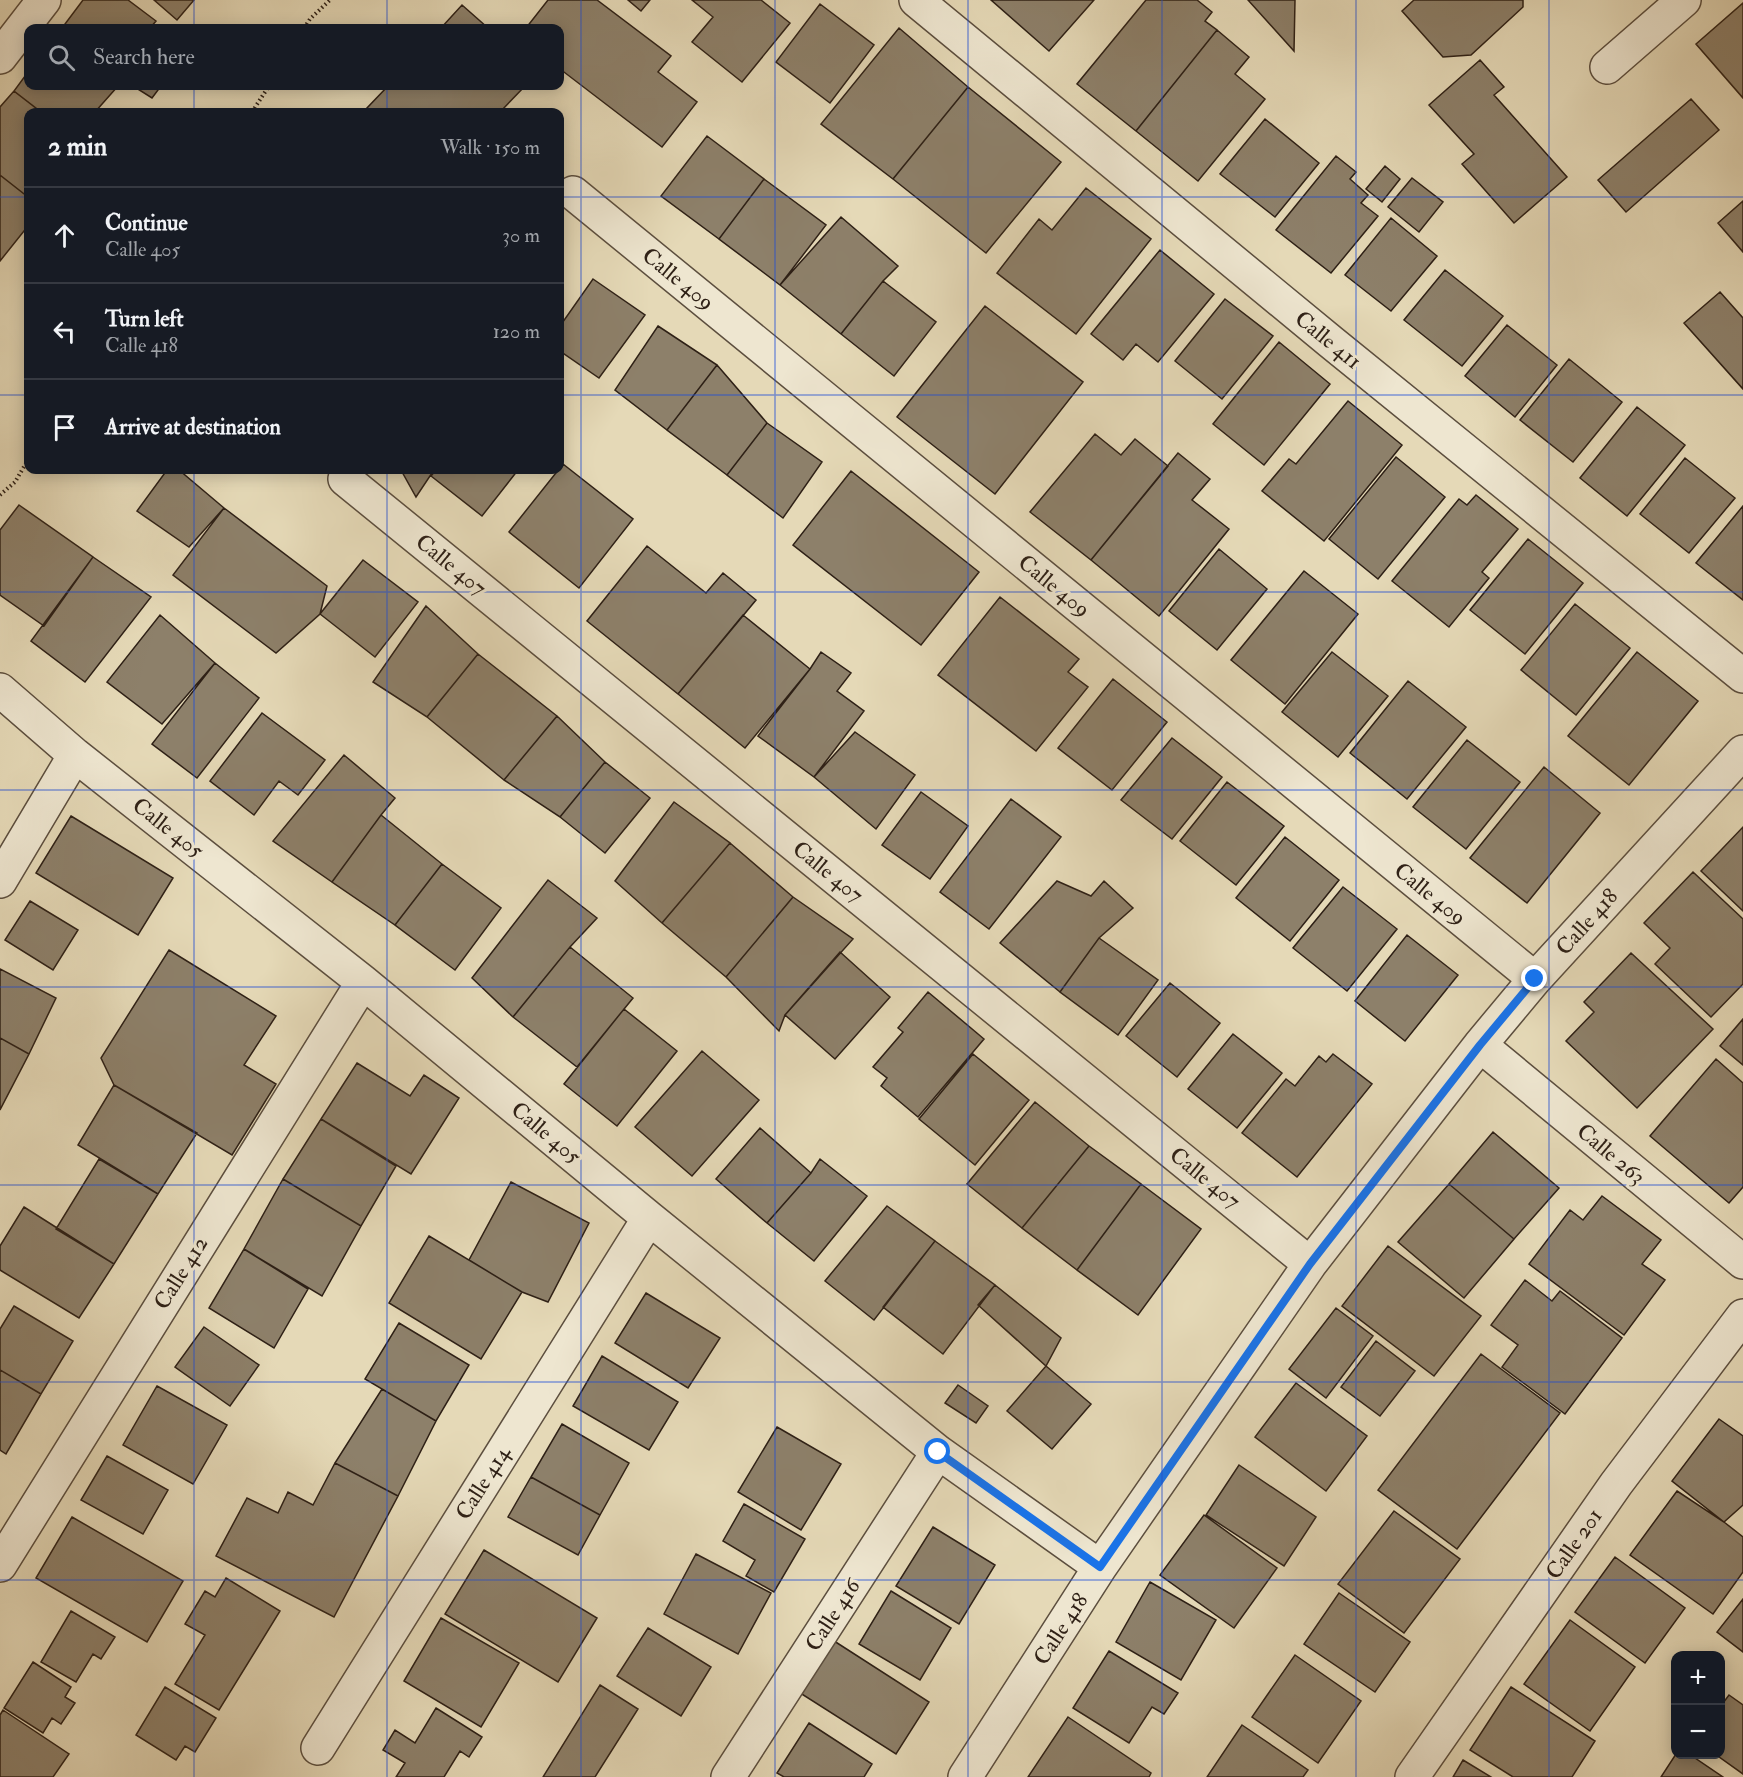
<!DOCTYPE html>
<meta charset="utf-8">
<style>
:root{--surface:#171b24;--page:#20242c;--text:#f1f3f6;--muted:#9ea1a6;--line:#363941}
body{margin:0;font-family:"IM FELL Double Pica",serif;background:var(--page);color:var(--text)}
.controls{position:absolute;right:18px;bottom:18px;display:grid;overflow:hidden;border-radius:12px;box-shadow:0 3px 15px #0003}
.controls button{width:54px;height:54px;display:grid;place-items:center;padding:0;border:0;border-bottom:2px solid var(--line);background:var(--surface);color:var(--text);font:30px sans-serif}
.stop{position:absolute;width:18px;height:18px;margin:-14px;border:4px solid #1a73e8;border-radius:50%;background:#fff}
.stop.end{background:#1a73e8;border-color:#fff;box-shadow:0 2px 6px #0008}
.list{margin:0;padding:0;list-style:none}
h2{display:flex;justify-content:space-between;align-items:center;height:78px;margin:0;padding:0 24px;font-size:26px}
h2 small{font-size:20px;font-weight:400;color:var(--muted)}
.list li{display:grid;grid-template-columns:39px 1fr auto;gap:18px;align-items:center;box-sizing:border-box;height:96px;padding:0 24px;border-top:2px solid var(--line)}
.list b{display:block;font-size:22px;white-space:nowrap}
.list p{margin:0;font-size:20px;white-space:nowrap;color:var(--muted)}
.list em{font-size:20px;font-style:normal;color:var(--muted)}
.icon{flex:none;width:33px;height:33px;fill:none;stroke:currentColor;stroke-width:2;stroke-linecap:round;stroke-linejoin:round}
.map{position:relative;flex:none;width:1743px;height:1777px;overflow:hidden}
.search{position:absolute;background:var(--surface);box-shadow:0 3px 15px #0003;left:24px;top:24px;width:540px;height:66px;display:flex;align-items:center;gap:15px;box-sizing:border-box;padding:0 21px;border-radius:12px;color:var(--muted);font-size:22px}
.panel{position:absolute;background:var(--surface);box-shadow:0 3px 15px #0003;left:24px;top:108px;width:540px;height:366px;border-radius:12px}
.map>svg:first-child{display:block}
</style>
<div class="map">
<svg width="1743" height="1777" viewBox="0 0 1743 1777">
<rect width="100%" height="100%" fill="#e5d9b7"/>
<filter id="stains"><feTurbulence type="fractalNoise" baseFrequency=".00333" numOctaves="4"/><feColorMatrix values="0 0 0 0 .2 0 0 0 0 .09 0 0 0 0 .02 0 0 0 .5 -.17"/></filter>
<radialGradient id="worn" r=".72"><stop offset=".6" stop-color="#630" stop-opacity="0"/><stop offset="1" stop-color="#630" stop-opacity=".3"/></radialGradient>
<!-- building -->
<path fill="#8d806a" stroke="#2e2016" stroke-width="1.5" d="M 83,0 L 128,0 L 156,21 L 150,28 L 62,28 Z
M 154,0 L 194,0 L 177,20 Z
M 548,0 L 597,0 L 671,56 L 658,72 L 697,102 L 662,147 L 560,69 L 560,28 L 526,28 Z
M 628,0 L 650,0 L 641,11 Z
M 692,0 L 761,0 L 790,23 L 742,82 L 692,42 L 713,17 Z
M 991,0 L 1094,0 L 1049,51 Z
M 1146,0 L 1197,0 L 1212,12 L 1205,21 L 1217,30 L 1136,131 L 1077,84 Z
M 1248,0 L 1295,0 L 1294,51 Z
M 1414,0 L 1523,0 L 1523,7 L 1471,55 L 1443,57 L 1402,11 Z
M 1743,3 L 1743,98 L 1696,44 Z
M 820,4 L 874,45 L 830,103 L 776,62 Z
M 462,5 L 488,28 L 441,28 Z
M 899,28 L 968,87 L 893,179 L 821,124 Z
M 1217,30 L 1249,57 L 1235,74 L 1265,99 L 1198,181 L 1136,131 Z
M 1480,60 L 1504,87 L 1494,95 L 1567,177 L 1514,223 L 1462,164 L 1474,154 L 1429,105 Z
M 28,72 L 28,86 L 118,86 L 95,112 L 41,112 L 14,91 Z
M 133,86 L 161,86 L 152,98 Z
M 388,86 L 525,86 L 500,112 L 372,112 L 367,108 Z
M 968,87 L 1061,162 L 986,253 L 893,179 Z
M 14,91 L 41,112 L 28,112 L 28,197 L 0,175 L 0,107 Z
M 1691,99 L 1719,130 L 1626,212 L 1598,180 Z
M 1265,119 L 1319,163 L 1275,217 L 1220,174 Z
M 707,136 L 764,179 L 719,239 L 661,196 Z
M 1336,156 L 1356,172 L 1350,179 L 1368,195 L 1361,203 L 1378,216 L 1331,273 L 1276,230 Z
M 1385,166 L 1400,179 L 1382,202 L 1366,189 Z
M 0,175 L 28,197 L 28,226 L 0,261 Z
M 1412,178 L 1443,202 L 1419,232 L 1388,207 Z
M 764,179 L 826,225 L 780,285 L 719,239 Z
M 1086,188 L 1151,239 L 1076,334 L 997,273 L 1039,219 L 1052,230 Z
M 1743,201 L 1743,252 L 1718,223 Z
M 841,217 L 898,266 L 883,281 L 841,334 L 780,285 Z
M 1391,218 L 1437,256 L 1391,311 L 1345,275 Z
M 1160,250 L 1214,294 L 1158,362 L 1136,344 L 1123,360 L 1091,334 Z
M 1445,270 L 1503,316 L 1462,366 L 1404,320 Z
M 593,279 L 645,315 L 599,378 L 560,351 L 560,326 Z
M 883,281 L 936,322 L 894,376 L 841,334 Z
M 1720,292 L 1743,318 L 1743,389 L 1684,323 Z
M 1225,299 L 1273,336 L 1222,399 L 1175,361 Z
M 985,306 L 1083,382 L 995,494 L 897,417 Z
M 1507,325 L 1557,365 L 1515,417 L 1465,376 Z
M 658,326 L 717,365 L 667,430 L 615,390 Z
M 1279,342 L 1330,384 L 1264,465 L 1213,424 Z
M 1569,359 L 1622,402 L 1573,462 L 1520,420 Z
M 717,365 L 767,423 L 727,475 L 667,430 Z
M 1348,401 L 1402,445 L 1324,541 L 1262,491 L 1289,459 L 1296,464 Z
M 1637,407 L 1685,445 L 1627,516 L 1580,478 Z
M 767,423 L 822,462 L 783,518 L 727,475 Z
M 1095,434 L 1121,455 L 1135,439 L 1168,466 L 1091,560 L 1030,512 Z
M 1178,453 L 1210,479 L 1192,500 L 1229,529 L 1159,616 L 1091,560 Z
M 1396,457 L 1445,497 L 1378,579 L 1329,539 Z
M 1685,458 L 1735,498 L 1689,553 L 1640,514 Z
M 563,464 L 633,519 L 579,588 L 509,532 Z
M 167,470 L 179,470 L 224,508 L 189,547 L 137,511 Z
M 401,470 L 434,470 L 416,497 Z
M 436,470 L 518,470 L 482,516 L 431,476 Z
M 851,471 L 979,572 L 921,645 L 793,545 Z
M 1476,495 L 1518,529 L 1482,572 L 1489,578 L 1449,627 L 1392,581 L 1459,499 L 1467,505 Z
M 19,505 L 93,557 L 44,626 L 0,595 L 0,530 Z
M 1743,506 L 1743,600 L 1696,563 Z
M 224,508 L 327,586 L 320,614 L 276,653 L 173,575 Z
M 1528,539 L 1583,583 L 1525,654 L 1470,610 Z
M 647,546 L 706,593 L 723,573 L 756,600 L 678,694 L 587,621 Z
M 1219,549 L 1267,589 L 1217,650 L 1169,611 Z
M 93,557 L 151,597 L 85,682 L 31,641 Z
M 363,560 L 418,602 L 375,657 L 320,614 Z
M 1304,571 L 1358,614 L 1285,704 L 1231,660 Z
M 1000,597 L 1079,659 L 1068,672 L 1088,687 L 1036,751 L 938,675 Z
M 1575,604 L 1630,648 L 1576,715 L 1521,670 Z
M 426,606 L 478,654 L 427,717 L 373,682 Z
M 160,615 L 215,663 L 162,724 L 107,682 Z
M 743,615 L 810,669 L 745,748 L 678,694 Z
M 821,652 L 851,673 L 837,691 L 864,711 L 814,777 L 758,736 L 810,669 Z
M 1332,652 L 1388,696 L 1338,757 L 1282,712 Z
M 1637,652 L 1698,701 L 1629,785 L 1568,736 Z
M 478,654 L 557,716 L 504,780 L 427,717 Z
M 215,663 L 259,698 L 197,778 L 152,744 Z
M 1113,679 L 1167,722 L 1112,790 L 1058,748 Z
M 1408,681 L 1466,727 L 1407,799 L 1350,753 Z
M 262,713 L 325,760 L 298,795 L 279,781 L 254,815 L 210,781 Z
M 557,716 L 605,762 L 560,817 L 504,780 Z
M 855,732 L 915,775 L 876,829 L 814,777 Z
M 1172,738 L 1222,777 L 1172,839 L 1121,800 Z
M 1467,740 L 1520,782 L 1466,849 L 1413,807 Z
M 344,755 L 395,798 L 381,815 L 332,882 L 273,841 Z
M 605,762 L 650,798 L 605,853 L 560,817 Z
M 1544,767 L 1600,813 L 1527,903 L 1470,858 Z
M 1227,782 L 1284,826 L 1236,885 L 1180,841 Z
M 921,792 L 968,826 L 930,879 L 882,845 Z
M 1011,799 L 1061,837 L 989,929 L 940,892 Z
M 674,802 L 730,843 L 662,923 L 615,881 Z
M 381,815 L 442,864 L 395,925 L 332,882 Z
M 71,816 L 173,878 L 138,935 L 36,873 Z
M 1743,827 L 1743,911 L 1701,871 Z
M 1285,837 L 1339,880 L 1290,941 L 1236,898 Z
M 730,843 L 793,897 L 726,977 L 662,923 Z
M 442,864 L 501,908 L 455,970 L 395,925 Z
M 1693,872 L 1743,919 L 1743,984 L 1711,1017 L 1655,964 L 1670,948 L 1644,923 Z
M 548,880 L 597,918 L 570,947 L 513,1017 L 472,978 Z
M 1057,881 L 1091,896 L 1104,881 L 1133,908 L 1099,938 L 1060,992 L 1000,943 Z
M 1343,887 L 1397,929 L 1347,991 L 1293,948 Z
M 793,897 L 853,939 L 785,1015 L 779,1031 L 726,977 Z
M 30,901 L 78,930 L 53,970 L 5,940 Z
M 1407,935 L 1458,975 L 1405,1041 L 1355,1001 Z
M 1099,938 L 1158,980 L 1118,1035 L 1060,992 Z
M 570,947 L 633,998 L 577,1067 L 513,1017 Z
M 169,950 L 276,1016 L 244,1065 L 276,1084 L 232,1155 L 114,1085 L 101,1058 Z
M 840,952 L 890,997 L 835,1059 L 785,1015 Z
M 1631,953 L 1713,1029 L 1637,1108 L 1566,1041 L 1594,1012 L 1584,1002 Z
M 0,969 L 56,998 L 29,1054 L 0,1038 Z
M 1170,983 L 1220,1023 L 1177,1077 L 1126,1036 Z
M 928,992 L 984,1039 L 918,1117 L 881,1086 L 887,1078 L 873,1067 L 903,1032 L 898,1028 Z
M 624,1009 L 677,1051 L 617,1126 L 564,1084 Z
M 1743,1019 L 1743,1065 L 1720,1046 Z
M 1233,1034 L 1282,1073 L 1237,1128 L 1188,1089 Z
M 0,1038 L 29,1054 L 0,1110 Z
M 702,1051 L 759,1100 L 692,1176 L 635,1127 Z
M 973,1054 L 1029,1100 L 975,1165 L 919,1119 Z
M 1333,1054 L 1372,1084 L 1297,1177 L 1242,1133 L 1286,1079 L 1295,1086 L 1319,1056 L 1326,1062 Z
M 1716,1059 L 1743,1083 L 1743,1187 L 1729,1203 L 1650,1136 Z
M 357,1063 L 410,1096 L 424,1075 L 459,1098 L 411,1174 L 321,1119 Z
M 114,1085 L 197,1133 L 158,1194 L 78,1145 Z
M 1035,1102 L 1089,1146 L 1022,1228 L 967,1184 Z
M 321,1119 L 396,1166 L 361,1226 L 283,1179 Z
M 760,1128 L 811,1173 L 767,1223 L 716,1179 Z
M 1493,1132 L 1559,1188 L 1514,1239 L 1449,1184 Z
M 1089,1146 L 1141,1184 L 1077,1270 L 1022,1228 Z
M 99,1159 L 158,1194 L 114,1264 L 56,1229 Z
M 820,1159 L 867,1196 L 814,1261 L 767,1223 L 811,1173 Z
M 283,1179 L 361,1226 L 322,1296 L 244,1249 Z
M 511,1182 L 589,1223 L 548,1302 L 522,1292 L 469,1260 Z
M 1141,1184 L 1201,1229 L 1138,1315 L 1077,1270 Z
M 1449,1184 L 1514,1239 L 1464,1298 L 1398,1242 Z
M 1602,1196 L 1661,1240 L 1642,1264 L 1665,1280 L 1624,1335 L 1529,1264 L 1570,1210 L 1583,1220 Z
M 887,1206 L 935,1241 L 874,1320 L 825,1281 Z
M 24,1207 L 114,1264 L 79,1318 L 0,1270 L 0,1246 Z
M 429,1236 L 522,1292 L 481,1359 L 389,1303 Z
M 935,1241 L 995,1285 L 943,1354 L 883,1307 Z
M 1388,1246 L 1481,1316 L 1434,1376 L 1342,1306 Z
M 244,1249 L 308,1289 L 274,1348 L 209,1308 Z
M 1525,1280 L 1552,1301 L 1560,1291 L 1622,1338 L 1565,1414 L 1502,1367 L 1518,1345 L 1491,1325 Z
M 995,1285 L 1061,1338 L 1046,1366 L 978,1305 Z
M 646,1293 L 720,1338 L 688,1388 L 615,1343 Z
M 14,1306 L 73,1341 L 41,1394 L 0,1370 L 0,1329 Z
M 1336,1308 L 1373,1336 L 1326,1398 L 1289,1369 Z
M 399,1323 L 469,1365 L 436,1421 L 365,1379 Z
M 204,1327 L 259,1365 L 230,1406 L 175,1367 Z
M 1376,1341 L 1415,1371 L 1380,1416 L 1341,1387 Z
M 1481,1354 L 1560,1413 L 1457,1549 L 1378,1490 Z
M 602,1356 L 678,1402 L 649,1450 L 573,1406 Z
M 1046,1366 L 1091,1404 L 1052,1449 L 1007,1411 Z
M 0,1370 L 41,1394 L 6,1454 L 0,1450 Z
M 1296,1383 L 1367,1436 L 1326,1491 L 1255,1437 Z
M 958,1385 L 988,1406 L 976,1423 L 945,1403 Z
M 157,1386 L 227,1425 L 193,1484 L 123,1445 Z
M 382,1389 L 436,1421 L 398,1496 L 335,1463 Z
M 1719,1419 L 1743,1436 L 1743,1505 L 1724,1522 L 1672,1481 Z
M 562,1424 L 629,1463 L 600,1515 L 531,1477 Z
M 777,1427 L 841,1464 L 801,1530 L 738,1492 Z
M 107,1456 L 168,1490 L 143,1534 L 81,1500 Z
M 335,1463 L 398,1496 L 334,1617 L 216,1556 L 247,1498 L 278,1513 L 288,1492 L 313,1505 Z
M 1239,1465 L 1316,1517 L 1284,1566 L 1206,1515 Z
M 531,1477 L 600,1515 L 578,1555 L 508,1517 Z
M 1677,1491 L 1724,1522 L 1743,1537 L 1743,1572 L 1713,1614 L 1630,1555 Z
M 744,1504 L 805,1539 L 774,1592 L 746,1576 L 755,1560 L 723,1541 Z
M 1394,1511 L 1460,1559 L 1404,1633 L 1338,1584 Z
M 1204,1515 L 1277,1568 L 1234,1628 L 1160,1575 Z
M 72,1517 L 183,1581 L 147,1642 L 36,1578 Z
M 933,1527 L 995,1565 L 959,1624 L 896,1586 Z
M 484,1550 L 597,1618 L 558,1682 L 445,1614 Z
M 696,1554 L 771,1593 L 738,1654 L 664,1614 Z
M 1615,1557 L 1685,1608 L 1645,1663 L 1575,1612 Z
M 226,1578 L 280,1611 L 219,1710 L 175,1684 L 205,1635 L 185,1624 L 205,1591 L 215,1597 Z
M 1150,1582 L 1216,1620 L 1181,1680 L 1116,1642 Z
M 891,1591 L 951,1628 L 920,1680 L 859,1644 Z
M 1339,1593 L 1410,1642 L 1375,1692 L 1304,1644 Z
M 1743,1599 L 1743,1652 L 1717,1632 Z
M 71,1611 L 115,1637 L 101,1659 L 93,1654 L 76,1682 L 41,1662 Z
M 441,1618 L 519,1663 L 481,1727 L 404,1681 Z
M 1570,1620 L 1635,1667 L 1590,1731 L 1524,1684 Z
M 648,1628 L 711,1667 L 681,1716 L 617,1676 Z
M 831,1639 L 929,1702 L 896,1754 L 797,1691 Z
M 1109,1651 L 1178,1693 L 1164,1714 L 1152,1707 L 1129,1743 L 1073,1708 Z
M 1295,1655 L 1361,1701 L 1318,1763 L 1252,1717 Z
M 33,1662 L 71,1687 L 65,1697 L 75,1703 L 61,1724 L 52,1718 L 43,1733 L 4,1708 Z
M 600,1685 L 638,1709 L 595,1777 L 543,1777 Z
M 165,1687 L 216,1718 L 195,1752 L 185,1746 L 176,1760 L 136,1735 Z
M 1511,1687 L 1595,1741 L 1572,1777 L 1513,1777 L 1470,1750 Z
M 1729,1695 L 1743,1705 L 1743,1774 L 1715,1754 L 1720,1754 L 1720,1707 Z
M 436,1708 L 482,1737 L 469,1757 L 460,1751 L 444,1777 L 396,1777 L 405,1763 L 383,1750 L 395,1730 L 415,1743 Z
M 3,1710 L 69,1754 L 53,1777 L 0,1777 L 0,1715 Z
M 1068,1717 L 1151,1773 L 1149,1777 L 1028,1777 Z
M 809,1723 L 872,1764 L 864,1777 L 784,1777 L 777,1773 Z
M 1242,1725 L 1308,1770 L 1303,1777 L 1207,1777 Z
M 1676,1754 L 1689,1754 L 1723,1777 L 1661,1777 Z
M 1463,1760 L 1491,1777 L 1453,1777 Z"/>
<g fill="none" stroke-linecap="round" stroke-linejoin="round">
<defs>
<path id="minor" d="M 916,0 L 1331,342 L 1743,676
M 0,57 L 44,0
M 1607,67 L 1684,0
M 573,193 L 1535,979
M 345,479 L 1310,1264
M 0,690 L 75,755 L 363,982 L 649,1218 L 938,1452 L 1100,1567
M 0,881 L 75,755
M 1480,1045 L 1743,1262
M 0,1565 L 363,982
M 318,1748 L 649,1218
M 728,1777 L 938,1452
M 965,1777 L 1100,1567 L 1310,1264 L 1480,1045 L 1535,979 L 1743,752
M 1412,1777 L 1616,1484 L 1743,1316"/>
</defs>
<!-- minor casing -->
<use href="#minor" stroke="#5c4e3e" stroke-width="36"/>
<!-- path -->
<path stroke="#2e2016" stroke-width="4" stroke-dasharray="1.5 3" stroke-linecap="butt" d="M 304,28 L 310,19 L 330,0
M 252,112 L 269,86
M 0,495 L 15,482 L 28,460"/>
<!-- minor -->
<use href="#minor" stroke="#eee6d0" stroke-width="33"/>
</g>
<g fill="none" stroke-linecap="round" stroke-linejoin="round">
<!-- route -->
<path stroke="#1a73e8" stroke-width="8" d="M 938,1452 L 1100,1567 L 1310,1264 L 1480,1045 L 1535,979"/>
</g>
<!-- grid -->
<path fill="none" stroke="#1d4ed8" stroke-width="1.5" stroke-opacity="0.55" d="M 194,0 L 194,28M 387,0 L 387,28M 581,0 L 581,1777M 775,0 L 775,1777M 968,0 L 968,1777M 1162,0 L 1162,1777M 1356,0 L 1356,1777M 1549,0 L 1549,1777M 194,86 L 194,112M 387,86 L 387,112M 0,197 L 28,197M 560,197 L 1743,197M 0,395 L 28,395M 560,395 L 1743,395M 194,470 L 194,1777M 387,470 L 387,1777M 0,592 L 1743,592M 0,790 L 1743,790M 0,987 L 1743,987M 0,1185 L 1743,1185M 0,1382 L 1743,1382M 0,1580 L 1743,1580"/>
<g text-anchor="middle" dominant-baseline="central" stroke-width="6" stroke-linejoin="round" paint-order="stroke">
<!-- street labels -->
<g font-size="22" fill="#2e2016" stroke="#eee6d0">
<text transform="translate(678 279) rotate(39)">Calle 409</text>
<text transform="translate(1328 340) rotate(39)">Calle 411</text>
<text transform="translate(451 565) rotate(39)">Calle 407</text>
<text transform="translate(1054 586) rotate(39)">Calle 409</text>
<text transform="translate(168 828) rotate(38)">Calle 405</text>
<text transform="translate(828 872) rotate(39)">Calle 407</text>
<text transform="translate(1430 894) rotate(39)">Calle 409</text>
<text transform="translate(1587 922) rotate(-48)">Calle 418</text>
<text transform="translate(546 1133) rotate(40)">Calle 405</text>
<text transform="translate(1611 1154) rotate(40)">Calle 263</text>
<text transform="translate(1205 1178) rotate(39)">Calle 407</text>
<text transform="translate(181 1273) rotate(-58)">Calle 412</text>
<text transform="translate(483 1483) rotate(-58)">Calle 414</text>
<text transform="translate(1574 1544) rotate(-55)">Calle 201</text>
<text transform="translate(833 1615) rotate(-57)">Calle 416</text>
<text transform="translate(1061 1629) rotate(-57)">Calle 418</text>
</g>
</g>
<rect width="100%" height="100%" filter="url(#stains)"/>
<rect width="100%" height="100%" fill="url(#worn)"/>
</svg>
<div class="controls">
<button>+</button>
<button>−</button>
</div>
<div class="stop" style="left:938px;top:1452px"></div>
<div class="stop end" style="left:1535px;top:979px"></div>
<div class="search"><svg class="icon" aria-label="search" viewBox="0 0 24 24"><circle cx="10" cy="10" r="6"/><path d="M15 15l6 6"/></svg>Search here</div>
<section class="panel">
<h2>2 min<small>Walk · 150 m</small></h2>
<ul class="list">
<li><svg class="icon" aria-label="ahead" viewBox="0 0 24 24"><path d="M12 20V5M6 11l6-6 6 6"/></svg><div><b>Continue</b><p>Calle 405</p></div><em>30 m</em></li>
<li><svg class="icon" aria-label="left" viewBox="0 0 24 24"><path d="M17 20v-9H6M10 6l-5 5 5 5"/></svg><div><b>Turn left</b><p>Calle 418</p></div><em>120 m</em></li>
<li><svg class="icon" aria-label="arrive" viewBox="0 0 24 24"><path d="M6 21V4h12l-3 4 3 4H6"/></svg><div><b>Arrive at destination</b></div></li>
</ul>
</section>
</div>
